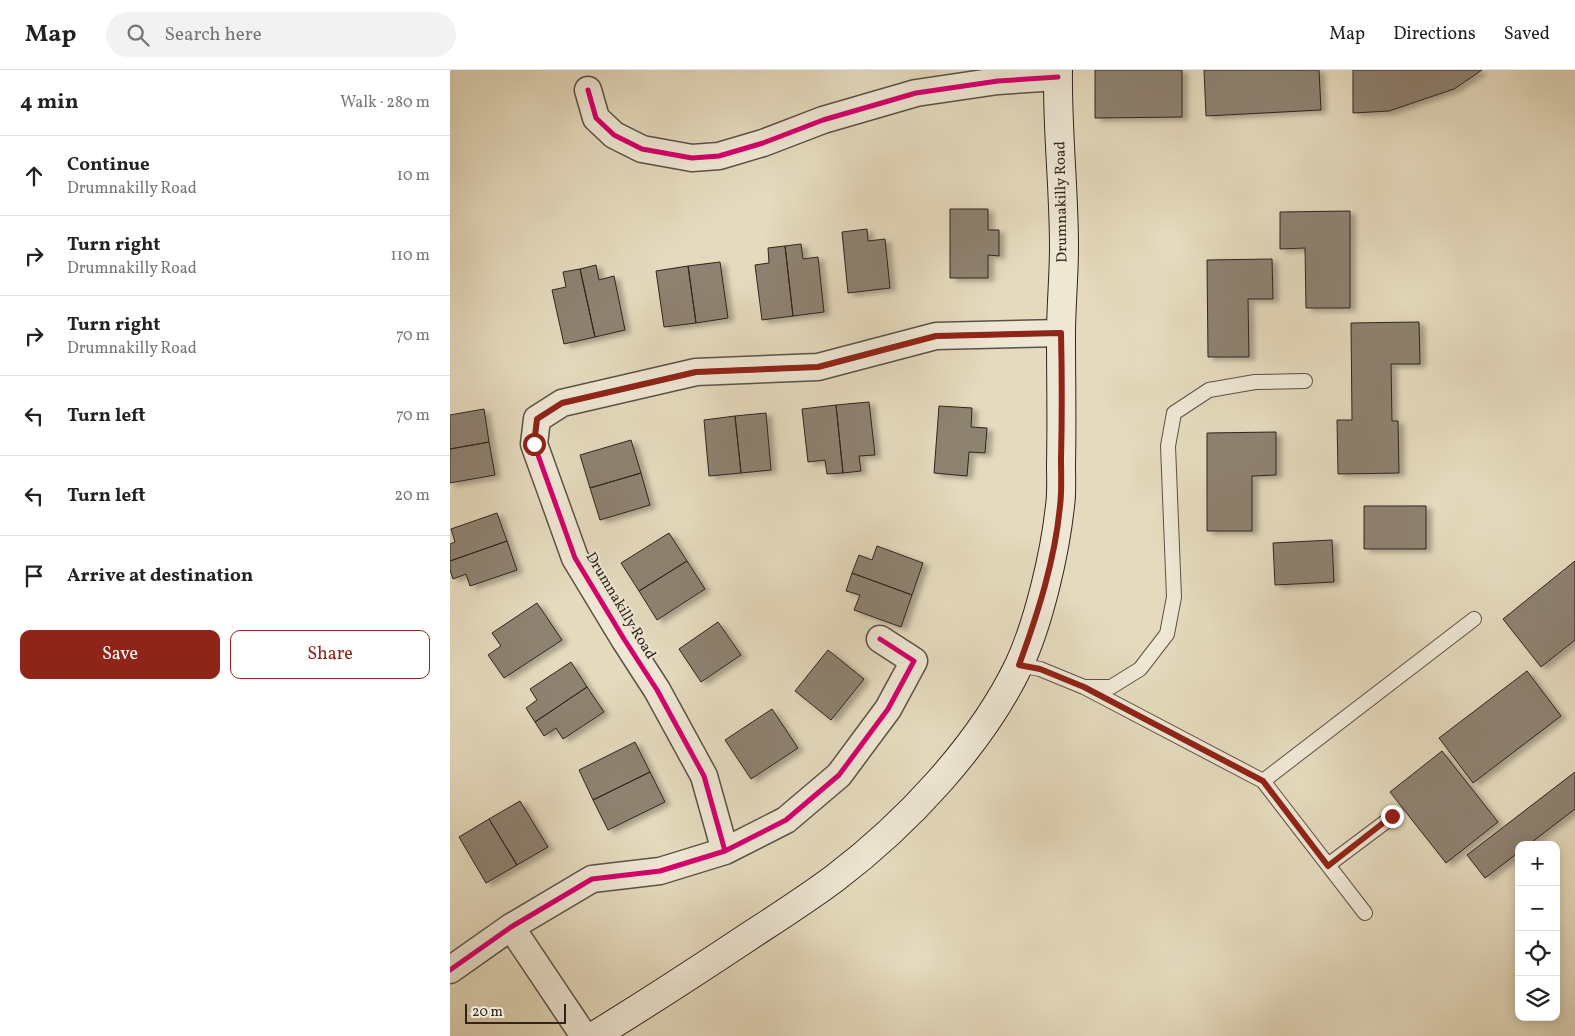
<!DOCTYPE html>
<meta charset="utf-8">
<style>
:root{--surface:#fff;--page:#f2f2f2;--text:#222;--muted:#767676;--line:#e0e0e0;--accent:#8f2418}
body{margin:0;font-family:Vollkorn,serif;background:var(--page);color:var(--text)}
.controls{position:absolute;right:15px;bottom:15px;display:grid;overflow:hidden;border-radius:10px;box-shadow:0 2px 12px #0003}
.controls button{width:45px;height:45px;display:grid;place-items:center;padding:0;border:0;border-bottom:1px solid var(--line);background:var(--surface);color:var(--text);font:25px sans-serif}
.scale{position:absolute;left:15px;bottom:12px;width:101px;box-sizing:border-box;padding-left:5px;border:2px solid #30231e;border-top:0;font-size:14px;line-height:18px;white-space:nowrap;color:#30231e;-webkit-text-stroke:4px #eee7d4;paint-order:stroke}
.stop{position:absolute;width:15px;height:15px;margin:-11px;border:4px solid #8f2418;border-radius:50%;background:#fff}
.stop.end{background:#8f2418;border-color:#fff;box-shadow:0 1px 5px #0008}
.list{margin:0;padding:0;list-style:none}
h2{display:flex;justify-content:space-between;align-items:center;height:65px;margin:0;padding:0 20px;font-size:21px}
h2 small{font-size:16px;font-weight:400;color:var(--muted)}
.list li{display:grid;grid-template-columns:32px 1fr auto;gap:15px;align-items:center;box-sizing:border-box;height:80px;padding:0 20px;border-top:1px solid var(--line)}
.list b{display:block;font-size:19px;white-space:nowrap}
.list p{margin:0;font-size:16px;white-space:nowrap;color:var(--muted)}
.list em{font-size:16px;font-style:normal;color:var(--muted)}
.actions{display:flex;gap:10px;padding:15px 20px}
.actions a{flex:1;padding:11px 0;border:1px solid var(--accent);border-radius:10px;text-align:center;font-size:18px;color:var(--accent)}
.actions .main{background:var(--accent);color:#fff}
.icon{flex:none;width:28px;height:28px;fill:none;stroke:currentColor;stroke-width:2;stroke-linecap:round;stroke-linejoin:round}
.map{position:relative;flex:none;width:1125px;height:966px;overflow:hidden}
header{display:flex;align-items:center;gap:30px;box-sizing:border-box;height:70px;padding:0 25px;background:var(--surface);border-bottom:1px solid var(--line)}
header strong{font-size:24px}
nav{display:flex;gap:28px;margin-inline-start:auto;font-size:18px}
.search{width:350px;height:45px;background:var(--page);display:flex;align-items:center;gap:12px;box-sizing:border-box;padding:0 18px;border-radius:28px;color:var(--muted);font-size:19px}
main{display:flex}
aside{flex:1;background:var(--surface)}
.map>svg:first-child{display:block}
</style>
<header>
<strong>Map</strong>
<div class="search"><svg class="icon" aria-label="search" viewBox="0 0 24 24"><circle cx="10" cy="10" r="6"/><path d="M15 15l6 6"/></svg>Search here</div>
<nav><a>Map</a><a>Directions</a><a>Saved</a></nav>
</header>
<main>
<aside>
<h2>4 min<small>Walk · 280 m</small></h2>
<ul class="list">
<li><svg class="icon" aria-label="ahead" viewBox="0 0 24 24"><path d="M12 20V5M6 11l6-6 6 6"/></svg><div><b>Continue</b><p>Drumnakilly Road</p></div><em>10 m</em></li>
<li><svg class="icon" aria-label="right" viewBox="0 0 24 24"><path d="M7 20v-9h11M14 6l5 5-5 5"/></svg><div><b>Turn right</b><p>Drumnakilly Road</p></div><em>110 m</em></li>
<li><svg class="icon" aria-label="right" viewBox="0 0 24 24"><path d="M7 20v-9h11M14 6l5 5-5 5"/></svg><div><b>Turn right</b><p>Drumnakilly Road</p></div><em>70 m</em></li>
<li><svg class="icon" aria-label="left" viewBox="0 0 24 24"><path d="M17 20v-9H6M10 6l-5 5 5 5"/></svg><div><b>Turn left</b></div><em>70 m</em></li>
<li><svg class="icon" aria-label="left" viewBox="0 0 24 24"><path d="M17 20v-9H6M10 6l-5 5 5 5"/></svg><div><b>Turn left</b></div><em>20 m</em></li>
<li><svg class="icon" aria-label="arrive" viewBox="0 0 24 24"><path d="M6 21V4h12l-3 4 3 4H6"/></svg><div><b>Arrive at destination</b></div></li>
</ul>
<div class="actions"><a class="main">Save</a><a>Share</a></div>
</aside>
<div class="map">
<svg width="1125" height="966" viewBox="0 0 1125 966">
<defs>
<filter id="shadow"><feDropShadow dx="5.5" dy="3" stdDeviation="2.5" flood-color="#0004"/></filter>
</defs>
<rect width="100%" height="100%" fill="#e5dabd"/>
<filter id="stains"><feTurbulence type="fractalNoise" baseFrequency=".004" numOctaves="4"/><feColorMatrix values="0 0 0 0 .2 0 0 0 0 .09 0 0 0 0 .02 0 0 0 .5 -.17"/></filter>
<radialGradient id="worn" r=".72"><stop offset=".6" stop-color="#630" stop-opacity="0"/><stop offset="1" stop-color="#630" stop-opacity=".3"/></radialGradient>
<!-- building -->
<path fill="#8e8271" stroke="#30231e" filter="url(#shadow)" d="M 645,0 L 732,0 L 732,47 L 645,48 Z
M 754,0 L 869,0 L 871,40 L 756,46 Z
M 903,0 L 1032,0 L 1004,19 L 939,41 L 903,43 Z
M 500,139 L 538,139 L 538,160 L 549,160 L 549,186 L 538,185 L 538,208 L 500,208 Z
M 900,141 L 900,238 L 856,238 L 855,178 L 830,179 L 830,142 Z
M 417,159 L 418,171 L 435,169 L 440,218 L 398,223 L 392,162 Z
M 351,174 L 353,189 L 368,187 L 374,242 L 343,246 L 335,176 Z
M 335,176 L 343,246 L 312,250 L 305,195 L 319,193 L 318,178 Z
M 822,189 L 823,229 L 798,229 L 799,287 L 758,287 L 757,190 Z
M 270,192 L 278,248 L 246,253 L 238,196 Z
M 146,195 L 149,210 L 164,206 L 175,260 L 145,267 L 130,199 Z
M 238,196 L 246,253 L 214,257 L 206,201 Z
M 130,199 L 145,267 L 114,274 L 102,220 L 116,217 L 113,202 Z
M 969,252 L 970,294 L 941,294 L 942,351 L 948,351 L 949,403 L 888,404 L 887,350 L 902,350 L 901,253 Z
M 419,332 L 425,385 L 409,386 L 411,401 L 393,403 L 386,335 Z
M 386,335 L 393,403 L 377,404 L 375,390 L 358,392 L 352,339 Z
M 489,336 L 522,338 L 521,357 L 537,358 L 535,383 L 519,382 L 517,406 L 484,403 Z
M 34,339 L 39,372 L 0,379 L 0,345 Z
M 316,343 L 321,400 L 291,403 L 285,346 Z
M 285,346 L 291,403 L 259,406 L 254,350 Z
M 826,362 L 826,405 L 802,406 L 802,461 L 757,461 L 757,363 Z
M 181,370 L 191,403 L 140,418 L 130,385 Z
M 39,372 L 45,405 L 0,413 L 0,379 Z
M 191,403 L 200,435 L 150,450 L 140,418 Z
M 914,436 L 976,436 L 976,479 L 914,479 Z
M 47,443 L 57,471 L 0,491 L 0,474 L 5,472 L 1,459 Z
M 219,463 L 237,491 L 189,521 L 171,493 Z
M 882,470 L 884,512 L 825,515 L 823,473 Z
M 57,471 L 67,500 L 20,516 L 16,504 L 3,509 L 0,500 L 0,491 Z
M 427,476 L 473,493 L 462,525 L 402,503 L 409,485 L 422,490 Z
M 237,491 L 255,519 L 207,550 L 189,521 Z
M 1125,491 L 1125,570 L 1091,597 L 1053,549 Z
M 402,503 L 462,525 L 451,557 L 404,540 L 410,525 L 396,521 Z
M 87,533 L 112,570 L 54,608 L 38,585 L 51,576 L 42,563 Z
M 268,552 L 291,585 L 251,612 L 229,579 Z
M 378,580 L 414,609 L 381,650 L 345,621 Z
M 121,592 L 137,617 L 85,652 L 76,638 L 87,630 L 80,619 Z
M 1077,601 L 1111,646 L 1023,713 L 989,668 Z
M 137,617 L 154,642 L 113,669 L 106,658 L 94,666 L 85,652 Z
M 322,639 L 348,678 L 301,709 L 275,670 Z
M 185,672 L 200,702 L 143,730 L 129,700 Z
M 992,681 L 1048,752 L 996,793 L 940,722 Z
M 200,702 L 215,732 L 158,760 L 143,730 Z
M 1125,702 L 1125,739 L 1078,775 L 1069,775 L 1069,782 L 1035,808 L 1017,785 Z
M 70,731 L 98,777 L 67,795 L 39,749 Z
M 39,749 L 67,795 L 36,813 L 9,767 Z"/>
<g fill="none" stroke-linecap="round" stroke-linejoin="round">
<defs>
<path id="service" d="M 569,595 L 590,599 L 634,617 L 813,711 L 915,843
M 634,617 L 661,617 L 690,599 L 717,564 L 724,527 L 718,376 L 724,343 L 759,320 L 805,312 L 855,311
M 813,711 L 1024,549
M 878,795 L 942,747"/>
<path id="minor" d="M 138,20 L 146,48 L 164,65 L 192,79 L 242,88 L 269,86 L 313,73 L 373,50 L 466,23 L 548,11 L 608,7
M 275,781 L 254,706 L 207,620 L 174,569 L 125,488 L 84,374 L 87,349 L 112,333 L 246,302 L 368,297 L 486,266 L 611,263
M 61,857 L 134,966
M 0,900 L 61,857 L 142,809 L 210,801 L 275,781 L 336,750 L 389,705 L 438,639 L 464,591 L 430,569"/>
<path id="secondary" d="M 144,966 C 196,934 247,901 298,867 C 327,848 357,829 385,808 C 456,754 530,676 569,595 C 589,552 605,483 610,436 C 612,422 611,408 611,395 C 612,351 611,308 611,265 C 611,236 614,206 614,177 C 614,118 607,59 608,0"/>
</defs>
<!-- service casing -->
<use href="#service" stroke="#5d5146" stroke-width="16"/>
<!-- minor casing -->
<use href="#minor" stroke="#5d5146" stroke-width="29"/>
<!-- secondary casing -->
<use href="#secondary" stroke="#30231e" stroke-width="30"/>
<!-- service -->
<use href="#service" stroke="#eee7d4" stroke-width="14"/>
<!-- minor -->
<use href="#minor" stroke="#eee7d4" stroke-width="26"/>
<!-- secondary -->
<use href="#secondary" stroke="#eee7d4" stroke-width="28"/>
<defs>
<path id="cycleway" d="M 138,20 L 146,48 L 164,65 L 192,79 L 242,88 L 269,86 L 313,73 L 373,50 L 466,23 L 548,11 L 608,7
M 275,781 L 254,706 L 207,620 L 174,569 L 125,488 L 84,374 L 87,349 L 112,333 L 246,302 L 368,297 L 486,266 L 611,263
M 0,900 L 61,857 L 142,809 L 210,801 L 275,781 L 336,750 L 389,705 L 438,639 L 464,591 L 430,569"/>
</defs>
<!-- cycleway casing -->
<use href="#cycleway" stroke="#eee7d4" stroke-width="8"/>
<!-- cycleway -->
<use href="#cycleway" stroke="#d6006c" stroke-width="5"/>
</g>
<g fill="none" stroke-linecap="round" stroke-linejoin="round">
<!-- route -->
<path stroke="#8f2418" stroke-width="6" d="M 84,374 L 87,349 L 112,333 L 246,302 L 368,297 L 486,266 L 611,263 C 612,305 612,347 611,390 C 611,405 612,420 610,436 C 605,490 588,543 569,595 L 590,599 L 634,617 L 813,711 L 878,796 L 942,746"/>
</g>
<g text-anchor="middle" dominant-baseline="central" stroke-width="4" stroke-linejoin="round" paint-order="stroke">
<!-- street labels -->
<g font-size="15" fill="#30231e" stroke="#eee7d4">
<text transform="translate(612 132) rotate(-91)">Drumnakilly Road</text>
<text transform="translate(170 536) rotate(59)">Drumnakilly Road</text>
</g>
</g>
<rect width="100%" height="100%" filter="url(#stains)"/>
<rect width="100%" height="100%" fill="url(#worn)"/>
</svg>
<div class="controls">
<button>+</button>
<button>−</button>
<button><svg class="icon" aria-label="locate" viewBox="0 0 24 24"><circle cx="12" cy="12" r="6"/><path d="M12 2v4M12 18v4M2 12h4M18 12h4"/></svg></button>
<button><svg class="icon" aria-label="layers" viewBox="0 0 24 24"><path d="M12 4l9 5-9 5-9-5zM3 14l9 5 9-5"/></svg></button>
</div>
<div class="scale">20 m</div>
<div class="stop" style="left:84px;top:374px"></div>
<div class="stop end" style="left:942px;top:746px"></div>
</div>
</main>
